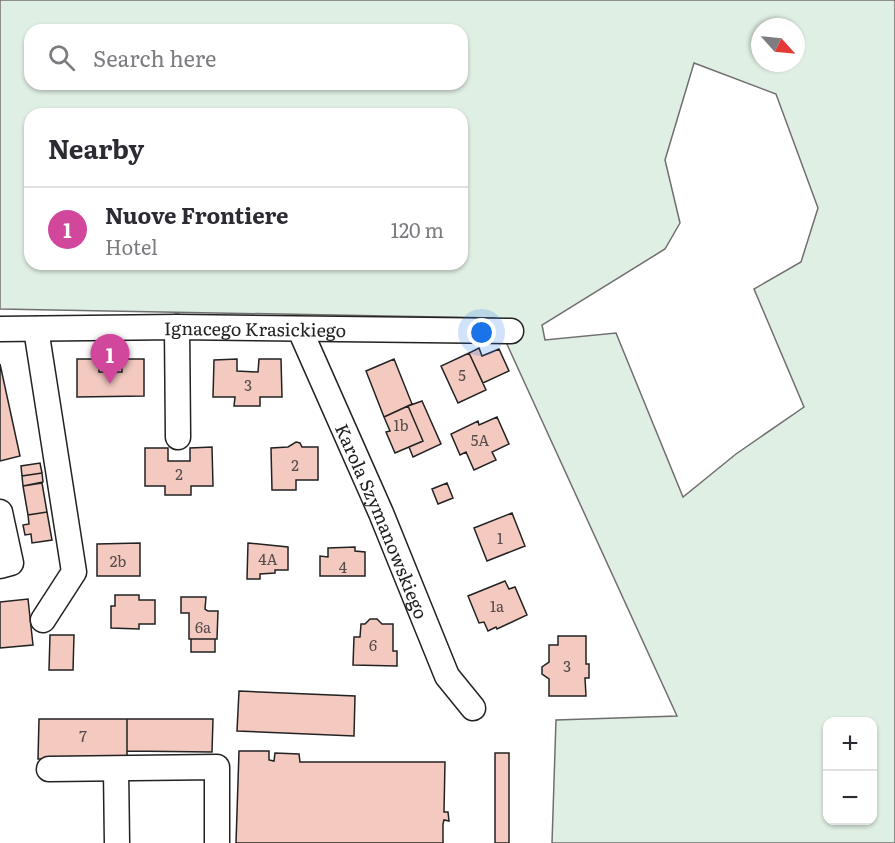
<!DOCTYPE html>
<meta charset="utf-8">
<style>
:root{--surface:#fff;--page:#f2f2f3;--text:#2b2b33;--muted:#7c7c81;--line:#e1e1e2;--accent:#d93025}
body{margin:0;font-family:Literata,serif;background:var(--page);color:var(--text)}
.controls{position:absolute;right:18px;bottom:18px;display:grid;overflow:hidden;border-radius:12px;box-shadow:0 2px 4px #0004}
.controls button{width:54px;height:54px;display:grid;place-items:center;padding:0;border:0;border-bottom:2px solid var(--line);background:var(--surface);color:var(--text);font:30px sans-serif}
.compass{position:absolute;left:751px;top:18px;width:54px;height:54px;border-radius:50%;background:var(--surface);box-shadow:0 2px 4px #0004;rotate:117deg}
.you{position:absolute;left:482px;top:333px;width:21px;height:21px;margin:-15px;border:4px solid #fff;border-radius:50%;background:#1a73e8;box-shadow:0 0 0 9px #1a73e833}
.badge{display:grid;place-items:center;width:39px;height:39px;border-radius:50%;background:var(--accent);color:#fff;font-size:20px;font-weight:700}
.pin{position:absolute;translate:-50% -50px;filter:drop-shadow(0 2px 3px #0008)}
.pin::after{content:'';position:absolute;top:32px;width:21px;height:18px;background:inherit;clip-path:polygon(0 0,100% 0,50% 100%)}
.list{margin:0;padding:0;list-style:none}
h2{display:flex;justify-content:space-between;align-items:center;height:78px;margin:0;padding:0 24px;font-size:26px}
h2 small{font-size:20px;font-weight:400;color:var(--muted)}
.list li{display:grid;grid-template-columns:39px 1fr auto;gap:18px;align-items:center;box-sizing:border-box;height:84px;padding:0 24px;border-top:2px solid var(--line)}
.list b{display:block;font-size:22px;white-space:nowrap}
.list p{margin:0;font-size:20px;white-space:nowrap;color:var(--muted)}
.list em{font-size:20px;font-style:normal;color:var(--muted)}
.icon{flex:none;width:33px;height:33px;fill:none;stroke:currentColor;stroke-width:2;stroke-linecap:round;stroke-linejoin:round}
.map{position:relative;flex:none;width:895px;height:843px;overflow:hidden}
.search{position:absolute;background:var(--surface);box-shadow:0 2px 4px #0004;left:24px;top:24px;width:444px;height:66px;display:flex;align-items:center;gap:15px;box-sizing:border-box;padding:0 21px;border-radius:18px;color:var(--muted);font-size:22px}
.panel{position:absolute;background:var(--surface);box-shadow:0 2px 4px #0004;left:24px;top:108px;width:444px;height:162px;border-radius:18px}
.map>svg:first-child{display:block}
</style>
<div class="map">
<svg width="895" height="843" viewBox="0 0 895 843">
<rect width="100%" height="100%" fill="#fff"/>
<!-- green -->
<path fill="#e0efe3" stroke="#6f6f6f" stroke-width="1.5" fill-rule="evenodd" d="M 0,0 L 895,0 L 895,843 L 552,843 L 556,720 L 677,716 L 495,318 L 0,309 ZM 760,27 L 796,27 L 796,63 L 760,63 ZM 30,30 L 462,30 L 462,84 L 30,84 ZM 694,63 L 776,94 L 818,208 L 801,262 L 754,289 L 804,407 L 736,454 L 683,497 L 616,333 L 545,340 L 542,325 L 665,249 L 680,223 L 665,160 ZM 30,114 L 462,114 L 462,264 L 30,264 ZM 828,722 L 872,722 L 872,820 L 828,820 Z"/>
<!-- building -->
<path fill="#f3c9c0" stroke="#222" stroke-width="1.5" d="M 479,348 L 482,356 L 499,349 L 509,371 L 483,383 L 469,353 Z
M 469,353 L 486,390 L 458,403 L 441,366 Z
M 77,359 L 99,359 L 99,372 L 122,372 L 121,359 L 144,359 L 144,396 L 77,397 Z
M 237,359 L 237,371 L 258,372 L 259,359 L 281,359 L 282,397 L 260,397 L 260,406 L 234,406 L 235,397 L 213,397 L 214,360 Z
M 394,359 L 412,404 L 384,417 L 366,371 Z
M 0,364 L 20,456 L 0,461 Z
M 422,401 L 441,444 L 413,457 L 409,447 L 423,441 L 408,406 Z
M 408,406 L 423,441 L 395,453 L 386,432 L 390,431 L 384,417 Z
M 497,417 L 509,444 L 492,452 L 496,460 L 474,470 L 466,452 L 460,455 L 451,434 L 478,421 L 479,425 Z
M 296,442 L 300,443 L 302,447 L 318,447 L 318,480 L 296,480 L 296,490 L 272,490 L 271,448 L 288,447 Z
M 212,447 L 213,486 L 191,486 L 191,495 L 165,495 L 165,486 L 145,486 L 145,448 L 168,448 L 168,461 L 190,461 L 190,448 Z
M 40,463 L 42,473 L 22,476 L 21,466 Z
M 42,473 L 43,482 L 23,486 L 22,476 Z
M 42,483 L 47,512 L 28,515 L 23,486 Z
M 447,483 L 453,498 L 438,504 L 432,489 Z
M 47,512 L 52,540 L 32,543 L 31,534 L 25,535 L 23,525 L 29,524 L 28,515 Z
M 512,513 L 525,546 L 487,561 L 474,528 Z
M 140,543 L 140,576 L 97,576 L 97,544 Z
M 248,543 L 288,547 L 288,570 L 275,570 L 275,573 L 260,574 L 260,579 L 247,579 Z
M 355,547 L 355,551 L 365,552 L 365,576 L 320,576 L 320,556 L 328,557 L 328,548 Z
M 505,581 L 509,589 L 515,587 L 527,615 L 497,629 L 496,627 L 488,631 L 484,622 L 479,623 L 468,596 Z
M 115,595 L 139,595 L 139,600 L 155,600 L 155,624 L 139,624 L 139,629 L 111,628 L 111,606 L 115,606 Z
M 181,597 L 206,597 L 205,609 L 208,611 L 218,611 L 217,639 L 189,639 L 189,613 L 181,613 Z
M 28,599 L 33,645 L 0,648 L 0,602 Z
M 370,619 L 377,619 L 382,624 L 393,624 L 393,651 L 397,651 L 397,666 L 353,665 L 354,637 L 360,637 L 361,624 L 365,624 Z
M 50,635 L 74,635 L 73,670 L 49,670 Z
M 558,636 L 586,636 L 586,664 L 589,664 L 589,678 L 585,678 L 586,696 L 549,696 L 549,679 L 542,674 L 542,667 L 549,662 L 549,645 L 558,645 Z
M 191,639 L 215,639 L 215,652 L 191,652 Z
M 239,691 L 355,696 L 354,736 L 237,731 Z
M 39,719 L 127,719 L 127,759 L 38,759 Z
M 127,719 L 213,719 L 212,752 L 127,751 Z
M 239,751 L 269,751 L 269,760 L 274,761 L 275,753 L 299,754 L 300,762 L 445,762 L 444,812 L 448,812 L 449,821 L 444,820 L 443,824 L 443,843 L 236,843 Z
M 495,753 L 509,753 L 509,843 L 495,843 Z"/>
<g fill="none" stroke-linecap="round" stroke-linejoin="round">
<defs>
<g id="minor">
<path d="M 177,327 L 178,437"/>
<path id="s1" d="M 0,329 L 177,327 L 511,331"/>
<path d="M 36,329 L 74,572 L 43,620"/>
<path id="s2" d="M 300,330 L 381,513 L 447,676 L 473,708"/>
<path d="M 0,512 L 11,563 L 0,566"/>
<path d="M 49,769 L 217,767 L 217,843"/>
<path d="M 116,769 L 117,843"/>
</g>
</defs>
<!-- minor casing -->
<use href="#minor" stroke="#222" stroke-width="27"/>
<!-- minor -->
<use href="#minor" stroke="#fff" stroke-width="24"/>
</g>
<g text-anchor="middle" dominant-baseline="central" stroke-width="4.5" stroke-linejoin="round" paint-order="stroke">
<!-- number labels -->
<g font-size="15" fill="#564c4a">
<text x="462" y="374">5</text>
<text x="248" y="384">3</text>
<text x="401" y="424">1b</text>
<text x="480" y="439">5A</text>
<text x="295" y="464">2</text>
<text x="179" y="473">2</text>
<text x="500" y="537">1</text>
<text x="268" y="558">4A</text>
<text x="118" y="560">2b</text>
<text x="343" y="566">4</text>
<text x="497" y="605">1a</text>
<text x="203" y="626">6a</text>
<text x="373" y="644">6</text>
<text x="567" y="665">3</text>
<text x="83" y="735">7</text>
</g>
<!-- street labels -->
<g font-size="18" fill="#222" stroke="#fff">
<text stroke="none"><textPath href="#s1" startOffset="255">Ignacego Krasickiego</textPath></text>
<text stroke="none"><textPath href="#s2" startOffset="208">Karola Szymanowskiego</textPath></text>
</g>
</g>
</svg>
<div class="controls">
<button>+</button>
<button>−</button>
</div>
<svg class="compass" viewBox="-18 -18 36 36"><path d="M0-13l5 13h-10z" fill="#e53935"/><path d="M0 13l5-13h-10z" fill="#7c7c81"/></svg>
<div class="you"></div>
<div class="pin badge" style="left:110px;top:384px;background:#d1479c">1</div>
<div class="search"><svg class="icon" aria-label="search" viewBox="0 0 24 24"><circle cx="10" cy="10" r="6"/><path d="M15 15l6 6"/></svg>Search here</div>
<section class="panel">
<h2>Nearby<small></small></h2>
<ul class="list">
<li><span class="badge" style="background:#d1479c">1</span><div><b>Nuove Frontiere</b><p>Hotel</p></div><em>120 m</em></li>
</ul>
</section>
</div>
